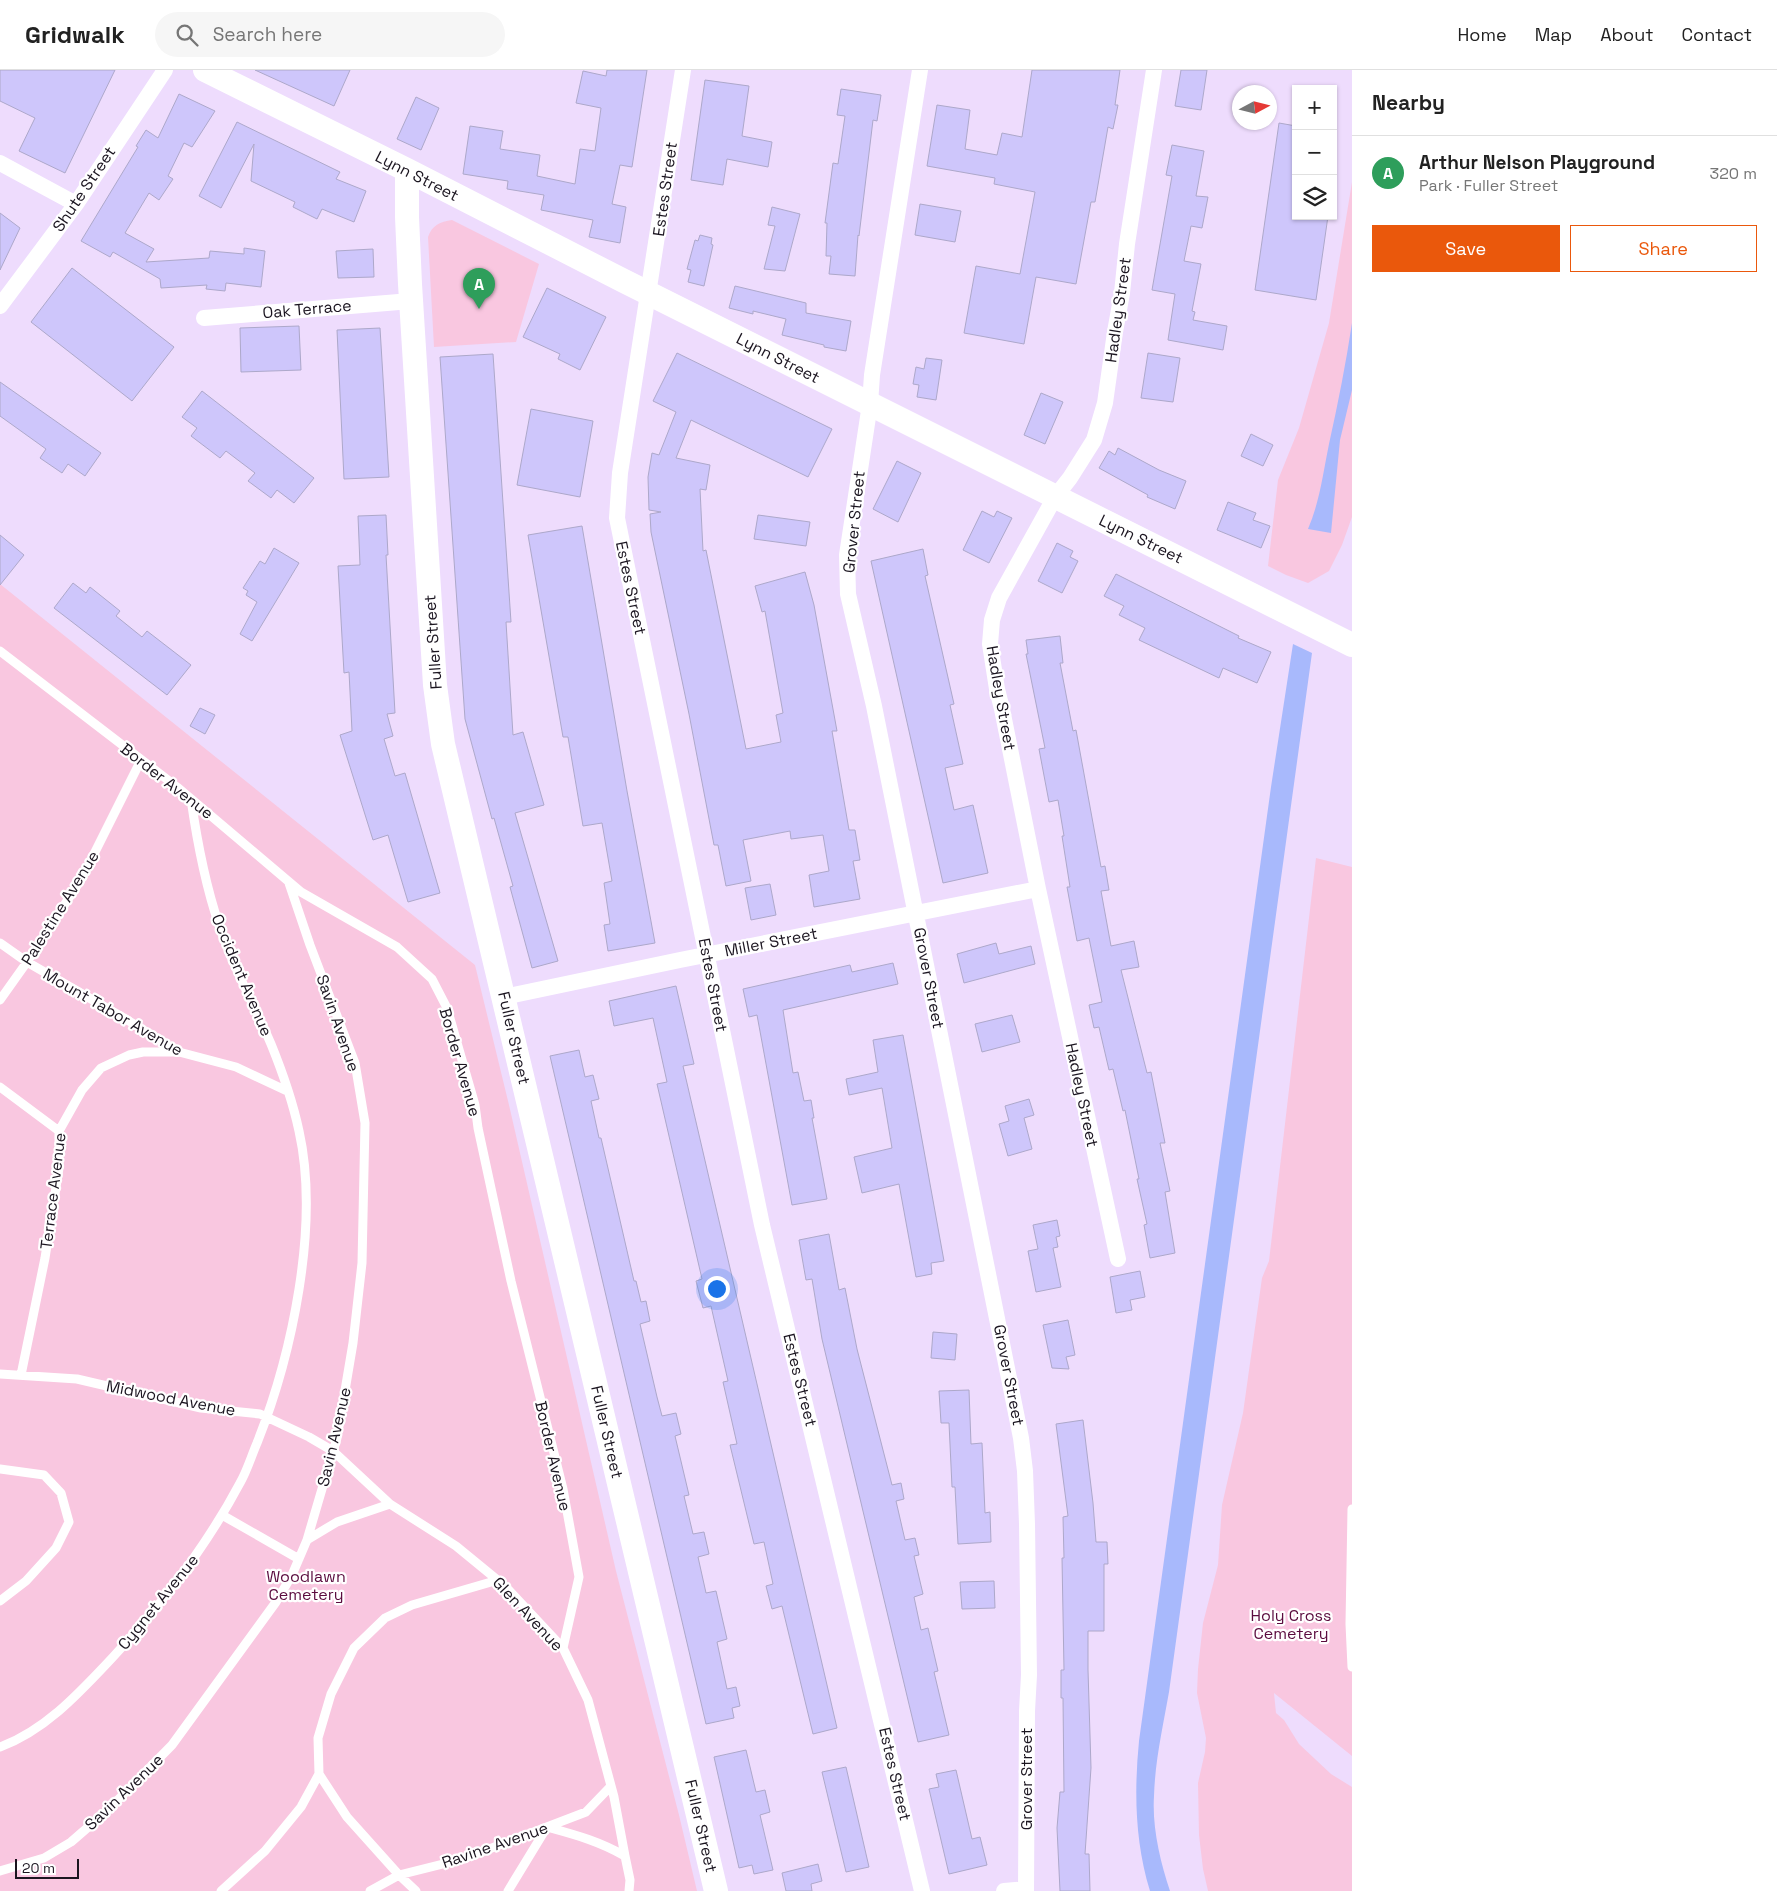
<!DOCTYPE html>
<meta charset="utf-8">
<style>
:root{--surface:#fff;--page:#f6f6f6;--text:#222;--muted:#767676;--line:#e0e0e0;--accent:#ea580c}
body{margin:0;font-family:"Space Grotesk",sans-serif;background:var(--page);color:var(--text)}
.controls{position:absolute;right:15px;top:15px;display:grid;overflow:hidden;border-radius:0px;box-shadow:0 1px 4px #0004}
.controls button{width:45px;height:45px;display:grid;place-items:center;padding:0;border:0;border-bottom:1px solid var(--line);background:var(--surface);color:var(--text);font:25px sans-serif}
.compass{position:absolute;left:1232px;top:15px;width:45px;height:45px;border-radius:50%;background:var(--surface);box-shadow:0 1px 4px #0004;rotate:83deg}
.scale{position:absolute;left:15px;bottom:12px;width:64px;box-sizing:border-box;padding-left:5px;border:2px solid #1b1520;border-top:0;font-size:14px;line-height:18px;white-space:nowrap;color:#1b1520;-webkit-text-stroke:4px #fff;paint-order:stroke}
.you{position:absolute;left:716px;top:1218px;width:18px;height:18px;margin:-12px;border:4px solid #fff;border-radius:50%;background:#1a73e8;box-shadow:0 0 0 8px #1a73e833}
.badge{display:grid;place-items:center;width:32px;height:32px;border-radius:50%;background:var(--accent);color:#fff;font-size:16px;font-weight:700}
.pin{position:absolute;translate:-50% -41px;filter:drop-shadow(0 1px 2px #0008)}
.pin::after{content:'';position:absolute;top:26px;width:18px;height:15px;background:inherit;clip-path:polygon(0 0,100% 0,50% 100%)}
.list{margin:0;padding:0;list-style:none}
h2{display:flex;justify-content:space-between;align-items:center;height:65px;margin:0;padding:0 20px;font-size:21px}
h2 small{font-size:16px;font-weight:400;color:var(--muted)}
.list li{display:grid;grid-template-columns:32px 1fr auto;gap:15px;align-items:center;box-sizing:border-box;height:75px;padding:0 20px;border-top:1px solid var(--line)}
.list b{display:block;font-size:19px;white-space:nowrap}
.list p{margin:0;font-size:16px;white-space:nowrap;color:var(--muted)}
.list em{font-size:16px;font-style:normal;color:var(--muted)}
.actions{display:flex;gap:10px;padding:15px 20px}
.actions a{flex:1;padding:11px 0;border:1px solid var(--accent);border-radius:0px;text-align:center;font-size:18px;color:var(--accent)}
.actions .main{background:var(--accent);color:#fff}
.icon{flex:none;width:28px;height:28px;fill:none;stroke:currentColor;stroke-width:2;stroke-linecap:round;stroke-linejoin:round}
.map{position:relative;flex:none;width:1352px;height:1821px;overflow:hidden}
header{display:flex;align-items:center;gap:30px;box-sizing:border-box;height:70px;padding:0 25px;background:var(--surface);border-bottom:1px solid var(--line)}
header strong{font-size:24px}
nav{display:flex;gap:28px;margin-inline-start:auto;font-size:18px}
.search{width:350px;height:45px;background:var(--page);display:flex;align-items:center;gap:12px;box-sizing:border-box;padding:0 18px;border-radius:28px;color:var(--muted);font-size:19px}
main{display:flex}
aside{flex:1;background:var(--surface)}
.map>svg:first-child{display:block}
</style>
<header>
<strong>Gridwalk</strong>
<div class="search"><svg class="icon" aria-label="search" viewBox="0 0 24 24"><circle cx="10" cy="10" r="6"/><path d="M15 15l6 6"/></svg>Search here</div>
<nav><a>Home</a><a>Map</a><a>About</a><a>Contact</a></nav>
</header>
<main>
<div class="map">
<svg width="1352" height="1821" viewBox="0 0 1352 1821">
<rect width="100%" height="100%" fill="#eedcfd"/>
<!-- green -->
<path fill="#f9c7e0" d="M 1352,112 L 1352,447 L 1342,475 L 1329,501 L 1308,513 L 1286,505 L 1268,496 L 1278,410 L 1299,358 L 1329,253 Z
M 452,150 L 539,194 L 516,272 L 434,277 L 428,167 C 432,155 440,152 452,150 Z
M 0,514 L 475,895 L 509,1035 L 616,1501 L 679,1745 L 697,1821 L 0,1821 Z
M 1316,788 L 1352,797 L 1352,1686 L 1274,1623 L 1276,1643 L 1284,1650 L 1299,1674 L 1331,1704 L 1352,1717 L 1352,1821 L 1208,1821 L 1203,1799 L 1199,1765 L 1198,1713 L 1205,1682 L 1206,1668 L 1197,1623 L 1198,1599 L 1203,1553 L 1218,1495 L 1222,1435 L 1243,1343 L 1262,1208 L 1269,1191 Z"/>
<!-- water -->
<path fill="#a8b9fc" d="M 1352,253 L 1352,320 L 1340,370 L 1331,463 L 1308,459 C 1320,431 1323,403 1329,374 C 1338,333 1346,293 1352,253 Z
M 1293,574 L 1312,583 L 1169,1622 C 1163,1656 1155,1691 1154,1726 C 1152,1757 1160,1791 1170,1821 L 1150,1821 C 1135,1772 1134,1722 1139,1671 L 1271,717 Z"/>
<!-- building -->
<path fill="#cec6fb" stroke="#ada8ca" d="M 0,0 L 115,0 L 65,103 L 19,81 L 35,48 L 0,31 Z
M 255,0 L 350,0 L 334,36 Z
M 607,0 L 647,0 L 632,97 L 620,95 L 612,134 L 626,137 L 620,173 L 589,167 L 593,150 L 541,140 L 544,125 L 507,119 L 508,111 L 463,104 L 470,56 L 503,61 L 500,79 L 540,85 L 537,106 L 575,114 L 580,79 L 595,81 L 601,38 L 576,33 L 583,1 L 606,6 Z
M 1032,0 L 1120,0 L 1115,35 L 1118,35 L 1113,59 L 1108,57 L 1095,132 L 1091,132 L 1076,214 L 1036,207 L 1024,274 L 964,263 L 976,196 L 1020,204 L 1035,122 L 994,114 L 995,108 L 927,96 L 937,35 L 970,40 L 965,79 L 997,85 L 1002,63 L 1022,67 Z
M 1181,0 L 1207,0 L 1201,40 L 1175,36 Z
M 705,10 L 749,16 L 742,66 L 772,72 L 768,97 L 727,89 L 723,115 L 691,110 Z
M 841,19 L 881,25 L 877,51 L 873,50 L 859,166 L 858,165 L 855,206 L 829,204 L 831,186 L 826,186 L 827,153 L 825,153 L 833,93 L 838,94 L 845,46 L 837,45 Z
M 179,24 L 215,41 L 192,77 L 184,73 L 168,106 L 173,109 L 159,130 L 149,123 L 125,163 L 154,179 L 146,192 L 209,188 L 210,181 L 244,184 L 244,178 L 265,181 L 261,217 L 226,213 L 225,221 L 206,219 L 207,215 L 161,218 L 160,209 L 113,182 L 110,187 L 81,171 L 138,77 L 136,76 L 146,60 L 158,68 Z
M 416,27 L 439,38 L 421,80 L 397,69 Z
M 237,52 L 340,102 L 336,109 L 366,121 L 354,152 L 322,139 L 317,149 L 293,137 L 295,132 L 251,111 L 254,74 L 221,138 L 199,126 Z
M 1279,53 L 1296,56 L 1296,146 L 1328,146 L 1316,230 L 1255,220 Z
M 1172,75 L 1204,81 L 1196,126 L 1208,127 L 1202,158 L 1191,156 L 1184,191 L 1201,194 L 1192,241 L 1195,242 L 1193,250 L 1227,256 L 1223,280 L 1168,270 L 1175,224 L 1152,220 L 1172,106 L 1166,105 Z
M 920,134 L 961,141 L 955,172 L 915,165 Z
M 772,137 L 800,144 L 785,201 L 764,199 L 775,156 L 768,155 Z
M 0,143 L 20,158 L 0,200 Z
M 700,165 L 712,168 L 711,174 L 713,175 L 704,216 L 688,212 L 691,200 L 687,199 L 695,170 L 698,171 Z
M 373,179 L 374,207 L 338,208 L 336,181 Z
M 72,198 L 174,277 L 132,331 L 31,252 Z
M 735,216 L 806,233 L 806,243 L 851,251 L 846,281 L 824,277 L 824,275 L 782,265 L 786,249 L 753,241 L 753,244 L 729,238 Z
M 547,218 L 606,247 L 580,300 L 558,289 L 560,284 L 523,267 Z
M 299,256 L 301,300 L 241,302 L 240,258 Z
M 380,258 L 389,407 L 344,409 L 337,260 Z
M 677,283 L 832,359 L 808,407 L 691,350 L 676,388 L 710,395 L 706,420 L 700,419 L 703,481 L 706,480 L 746,679 L 781,672 L 776,645 L 783,643 L 765,541 L 762,542 L 755,516 L 805,502 L 814,535 L 837,661 L 832,661 L 849,760 L 855,760 L 860,790 L 853,791 L 860,829 L 814,837 L 809,805 L 829,801 L 823,765 L 791,769 L 790,761 L 743,770 L 751,811 L 726,816 L 718,775 L 714,775 L 689,644 L 651,462 L 650,444 L 661,442 L 649,440 L 648,407 L 652,383 L 659,385 L 676,342 L 653,331 Z
M 1148,283 L 1180,288 L 1173,332 L 1141,328 Z
M 493,284 L 511,552 L 506,552 L 513,665 L 523,662 L 544,735 L 515,743 L 558,891 L 532,898 L 510,817 L 513,816 L 494,748 L 492,749 L 465,649 L 440,287 Z
M 926,288 L 942,290 L 936,330 L 917,327 L 919,315 L 913,314 L 916,297 L 924,299 Z
M 0,312 L 101,383 L 85,406 L 68,394 L 62,403 L 40,388 L 46,379 L 0,346 Z
M 202,321 L 314,408 L 294,433 L 277,420 L 271,428 L 248,411 L 255,403 L 226,381 L 220,388 L 191,366 L 197,358 L 182,347 Z
M 1041,323 L 1063,332 L 1045,374 L 1024,365 Z
M 531,339 L 593,351 L 580,427 L 517,415 Z
M 1251,364 L 1273,375 L 1263,396 L 1241,386 Z
M 1118,378 L 1159,400 L 1186,411 L 1175,439 L 1147,427 L 1148,425 L 1099,398 L 1109,381 L 1115,385 Z
M 897,391 L 921,403 L 898,452 L 873,439 Z
M 1228,432 L 1256,443 L 1253,450 L 1270,456 L 1261,478 L 1217,460 Z
M 982,441 L 994,447 L 997,441 L 1012,448 L 989,493 L 963,480 Z
M 386,445 L 388,485 L 386,485 L 395,643 L 387,644 L 393,666 L 384,669 L 395,706 L 405,703 L 440,823 L 408,832 L 388,765 L 373,770 L 340,665 L 352,661 L 349,602 L 344,603 L 338,496 L 360,495 L 358,446 Z
M 758,445 L 810,452 L 806,476 L 754,469 Z
M 582,456 L 627,721 L 655,873 L 608,881 L 604,855 L 610,854 L 604,813 L 612,811 L 602,753 L 583,756 L 568,667 L 563,667 L 528,465 Z
M 0,465 L 24,485 L 0,515 Z
M 1057,473 L 1073,481 L 1070,487 L 1078,491 L 1062,523 L 1038,511 Z
M 274,478 L 299,493 L 252,571 L 240,564 L 257,532 L 246,525 L 248,521 L 243,518 L 260,491 L 265,494 Z
M 923,479 L 928,505 L 925,506 L 954,634 L 950,635 L 963,694 L 945,698 L 954,740 L 973,735 L 988,803 L 943,813 L 871,491 Z
M 1116,504 L 1239,566 L 1238,568 L 1271,582 L 1257,613 L 1223,598 L 1219,608 L 1139,570 L 1145,558 L 1119,545 L 1124,536 L 1104,526 Z
M 73,513 L 86,523 L 90,517 L 120,541 L 116,546 L 142,567 L 147,561 L 191,595 L 167,625 L 54,538 Z
M 1060,566 L 1063,593 L 1060,593 L 1073,661 L 1076,660 L 1101,797 L 1105,796 L 1109,820 L 1101,821 L 1111,876 L 1134,871 L 1139,897 L 1121,900 L 1147,1003 L 1151,1002 L 1165,1073 L 1160,1073 L 1170,1121 L 1165,1122 L 1175,1183 L 1150,1188 L 1144,1155 L 1147,1154 L 1137,1109 L 1139,1109 L 1125,1040 L 1123,1041 L 1113,999 L 1109,1000 L 1099,957 L 1094,958 L 1089,935 L 1102,932 L 1089,868 L 1077,871 L 1067,817 L 1070,817 L 1062,766 L 1064,766 L 1058,730 L 1049,732 L 1039,679 L 1045,678 L 1026,584 L 1028,584 L 1026,570 Z
M 200,638 L 215,645 L 205,664 L 190,656 Z
M 770,814 L 776,845 L 751,850 L 745,818 Z
M 996,873 L 999,884 L 1031,876 L 1035,894 L 964,913 L 957,884 Z
M 893,893 L 898,914 L 783,940 L 793,1003 L 798,1002 L 804,1031 L 811,1030 L 814,1048 L 812,1048 L 827,1129 L 792,1135 L 757,945 L 749,947 L 743,919 L 850,895 L 852,902 Z
M 676,916 L 694,994 L 683,996 L 837,1658 L 813,1664 L 782,1536 L 772,1539 L 766,1516 L 773,1514 L 764,1472 L 754,1474 L 730,1375 L 737,1374 L 723,1312 L 728,1311 L 711,1236 L 703,1238 L 696,1211 L 702,1209 L 657,1014 L 667,1012 L 653,948 L 614,956 L 609,931 Z
M 1012,945 L 1020,972 L 982,982 L 975,954 Z
M 903,965 L 944,1191 L 931,1193 L 932,1204 L 916,1207 L 899,1114 L 862,1123 L 854,1087 L 892,1078 L 882,1018 L 849,1025 L 846,1009 L 878,1002 L 873,970 Z
M 579,980 L 585,1007 L 593,1005 L 599,1029 L 591,1031 L 599,1068 L 601,1068 L 634,1211 L 636,1211 L 641,1232 L 646,1231 L 650,1251 L 640,1254 L 657,1327 L 662,1346 L 676,1343 L 681,1364 L 675,1366 L 689,1425 L 684,1426 L 693,1464 L 704,1462 L 709,1484 L 698,1487 L 706,1523 L 716,1521 L 727,1569 L 717,1572 L 727,1619 L 736,1617 L 740,1636 L 732,1638 L 734,1648 L 706,1654 L 550,986 Z
M 1029,1029 L 1034,1045 L 1024,1048 L 1032,1079 L 1008,1086 L 999,1054 L 1009,1051 L 1005,1036 Z
M 1057,1150 L 1060,1166 L 1056,1167 L 1058,1177 L 1053,1178 L 1061,1217 L 1036,1222 L 1028,1181 L 1038,1179 L 1033,1155 Z
M 829,1164 L 839,1220 L 845,1218 L 857,1279 L 892,1415 L 901,1413 L 904,1429 L 896,1431 L 905,1470 L 915,1468 L 919,1485 L 914,1486 L 923,1524 L 914,1527 L 921,1560 L 928,1558 L 938,1601 L 934,1602 L 949,1665 L 918,1672 L 822,1269 L 812,1209 L 806,1210 L 799,1170 Z
M 1140,1201 L 1145,1227 L 1130,1230 L 1132,1240 L 1116,1243 L 1110,1207 Z
M 1068,1250 L 1075,1285 L 1066,1287 L 1069,1299 L 1052,1298 L 1043,1255 Z
M 933,1262 L 957,1264 L 955,1290 L 931,1288 Z
M 969,1320 L 971,1374 L 982,1373 L 985,1443 L 990,1442 L 991,1472 L 958,1474 L 955,1417 L 952,1417 L 949,1353 L 941,1353 L 939,1321 Z
M 1083,1350 L 1093,1433 L 1096,1472 L 1107,1472 L 1108,1494 L 1104,1494 L 1104,1561 L 1088,1561 L 1088,1600 L 1091,1698 L 1085,1784 L 1089,1784 L 1090,1821 L 1060,1821 L 1057,1758 L 1060,1722 L 1064,1722 L 1063,1628 L 1061,1628 L 1061,1600 L 1064,1600 L 1062,1488 L 1064,1488 L 1063,1447 L 1068,1446 L 1056,1354 Z
M 994,1511 L 995,1538 L 962,1539 L 960,1512 Z
M 746,1680 L 756,1722 L 765,1720 L 770,1742 L 760,1745 L 773,1800 L 754,1804 L 752,1795 L 739,1798 L 714,1687 Z
M 846,1697 L 869,1797 L 846,1802 L 822,1702 Z
M 956,1700 L 972,1769 L 980,1767 L 987,1795 L 949,1804 L 929,1719 L 939,1717 L 936,1704 Z
M 818,1794 L 822,1811 L 811,1814 L 812,1821 L 786,1821 L 782,1803 Z"/>
<g fill="none" stroke-linecap="round" stroke-linejoin="round">
<!-- lane -->
<path stroke="#fff" stroke-width="9" d="M 0,581 L 177,717 L 301,822 L 397,877 L 432,909 L 447,938 L 475,1035 L 478,1058 L 511,1211 L 563,1419 L 579,1507 L 563,1578
M 0,873 L 27,892 L 129,951 L 179,982 L 236,997 L 287,1021
M 0,930 L 27,892 L 82,808 L 141,690
M 0,1017 L 59,1061
M 0,1304 L 77,1309 L 201,1338 L 260,1344 L 309,1367 L 333,1381 L 390,1434
M 21,1305 L 45,1188 L 59,1098 L 59,1061 L 82,1020 L 101,998 L 129,985 L 143,982 L 179,982
M 0,1399 L 44,1405 L 61,1423 L 69,1452 L 56,1478 L 26,1511 L 0,1531
M 1352,1439 L 1350,1554 L 1352,1597
M 222,1445 L 299,1489
M 307,1470 L 337,1452 L 390,1434 L 456,1476 L 506,1517 L 563,1578 L 588,1630 L 614,1727 L 625,1786
M 0,1677 C 46,1660 80,1622 113,1587 C 162,1534 206,1477 240,1413 C 247,1401 251,1387 257,1373 C 292,1285 320,1155 299,1061 C 293,1033 282,1001 271,974 C 254,934 232,896 219,855 C 205,814 197,771 191,729
M 547,1757 C 576,1765 599,1771 625,1786 L 630,1810 L 629,1821
M 0,1801 L 44,1788 L 71,1772 L 109,1739 L 172,1675 L 276,1532 L 292,1505 L 307,1470 L 337,1368 L 353,1273 L 362,1193 L 365,1053 L 355,993 L 310,875 L 289,813
M 221,1821 L 265,1781 L 301,1737 L 319,1704
M 370,1821 L 399,1805 L 463,1789 L 586,1742 L 611,1716
M 416,1821 L 399,1805 L 347,1747 L 319,1704 L 318,1668 L 331,1624 L 354,1578 L 385,1548 L 412,1535 L 498,1510
M 508,1821 L 547,1757"/>
<!-- street -->
<path stroke="#fff" stroke-width="16" d="M 683,0 L 620,403 L 617,448 L 762,1155 L 922,1821
M 920,0 L 872,305 L 870,334 L 847,485 L 848,524 L 874,636 L 1021,1368 L 1025,1401 L 1027,1454 L 1029,1605 L 1027,1641 L 1026,1821
M 0,93 L 76,134
M 0,236 L 76,134 L 165,0
M 204,248 L 411,231
M 504,927 L 680,890 L 1038,819
M 1118,1189 L 1038,819 L 1002,639 L 997,619 L 990,574 L 992,550 L 999,528 L 1055,427 L 1070,408 L 1094,370 L 1105,333 L 1115,262 L 1122,223 L 1127,174 L 1154,0
M 1004,1821 L 1026,1819"/>
<!-- secondary -->
<path stroke="#fff" stroke-width="24" d="M 205,0 L 407,100 L 622,210 L 1352,575
M 407,100 L 407,147 L 410,214 L 435,615 L 443,674 L 716,1821"/>
</g>
<g text-anchor="middle" dominant-baseline="central" stroke-width="4.5" stroke-linejoin="round" paint-order="stroke">
<!-- street labels -->
<g font-size="16" fill="#1b1520" stroke="#fff">
<text transform="translate(417 106) rotate(27)">Lynn Street</text>
<text transform="translate(84 119) rotate(-56)">Shute Street</text>
<text transform="translate(665 119) rotate(-82)">Estes Street</text>
<text transform="translate(307 239) rotate(-5)">Oak Terrace</text>
<text transform="translate(1118 240) rotate(-82)">Hadley Street</text>
<text transform="translate(778 288) rotate(27)">Lynn Street</text>
<text transform="translate(854 452) rotate(-84)">Grover Street</text>
<text transform="translate(1141 469) rotate(26)">Lynn Street</text>
<text transform="translate(631 518) rotate(78)">Estes Street</text>
<text transform="translate(433 572) rotate(-94)">Fuller Street</text>
<text transform="translate(1001 628) rotate(80)">Hadley Street</text>
<text transform="translate(167 711) rotate(38)">Border Avenue</text>
<text transform="translate(60 838) rotate(-58)">Palestine Avenue</text>
<text transform="translate(771 872) rotate(-11)">Miller Street</text>
<text transform="translate(242 905) rotate(67)">Occident Avenue</text>
<text transform="translate(929 908) rotate(79)">Grover Street</text>
<text transform="translate(713 915) rotate(79)">Estes Street</text>
<text transform="translate(113 942) rotate(30)">Mount Tabor Avenue</text>
<text transform="translate(338 953) rotate(71)">Savin Avenue</text>
<text transform="translate(514 968) rotate(77)">Fuller Street</text>
<text transform="translate(460 992) rotate(74)">Border Avenue</text>
<text transform="translate(1082 1025) rotate(78)">Hadley Street</text>
<text transform="translate(53 1121) rotate(-83)">Terrace Avenue</text>
<text transform="translate(1009 1305) rotate(79)">Grover Street</text>
<text transform="translate(800 1310) rotate(76)">Estes Street</text>
<text transform="translate(171 1328) rotate(11)">Midwood Avenue</text>
<text transform="translate(607 1362) rotate(77)">Fuller Street</text>
<text transform="translate(334 1367) rotate(-77)">Savin Avenue</text>
<text transform="translate(553 1386) rotate(77)">Border Avenue</text>
<text transform="translate(158 1532) rotate(-51)">Cygnet Avenue</text>
<text transform="translate(528 1544) rotate(47)">Glen Avenue</text>
<text transform="translate(895 1704) rotate(77)">Estes Street</text>
<text transform="translate(1026 1709) rotate(-90)">Grover Street</text>
<text transform="translate(124 1722) rotate(-44)">Savin Avenue</text>
<text transform="translate(701 1756) rotate(77)">Fuller Street</text>
<text transform="translate(495 1775) rotate(-19)">Ravine Avenue</text>
</g>
<!-- park labels -->
<g font-size="16" fill="#5b0c3f" stroke="#fff">
<text x="306" y="1506">Woodlawn<tspan x="306" dy="18">Cemetery</tspan></text>
<text x="1291" y="1545">Holy Cross<tspan x="1291" dy="18">Cemetery</tspan></text>
</g>
</g>
</svg>
<div class="controls">
<button>+</button>
<button>−</button>
<button><svg class="icon" aria-label="layers" viewBox="0 0 24 24"><path d="M12 4l9 5-9 5-9-5zM3 14l9 5 9-5"/></svg></button>
</div>
<svg class="compass" viewBox="-18 -18 36 36"><path d="M0-13l5 13h-10z" fill="#e53935"/><path d="M0 13l5-13h-10z" fill="#767676"/></svg>
<div class="scale">20 m</div>
<div class="you"></div>
<div class="pin badge" style="left:479px;top:239px;background:#2e9e5b">A</div>
</div>
<aside>
<h2>Nearby<small></small></h2>
<ul class="list">
<li><span class="badge" style="background:#2e9e5b">A</span><div><b>Arthur Nelson Playground</b><p>Park · Fuller Street</p></div><em>320 m</em></li>
</ul>
<div class="actions"><a class="main">Save</a><a>Share</a></div>
</aside>
</main>
